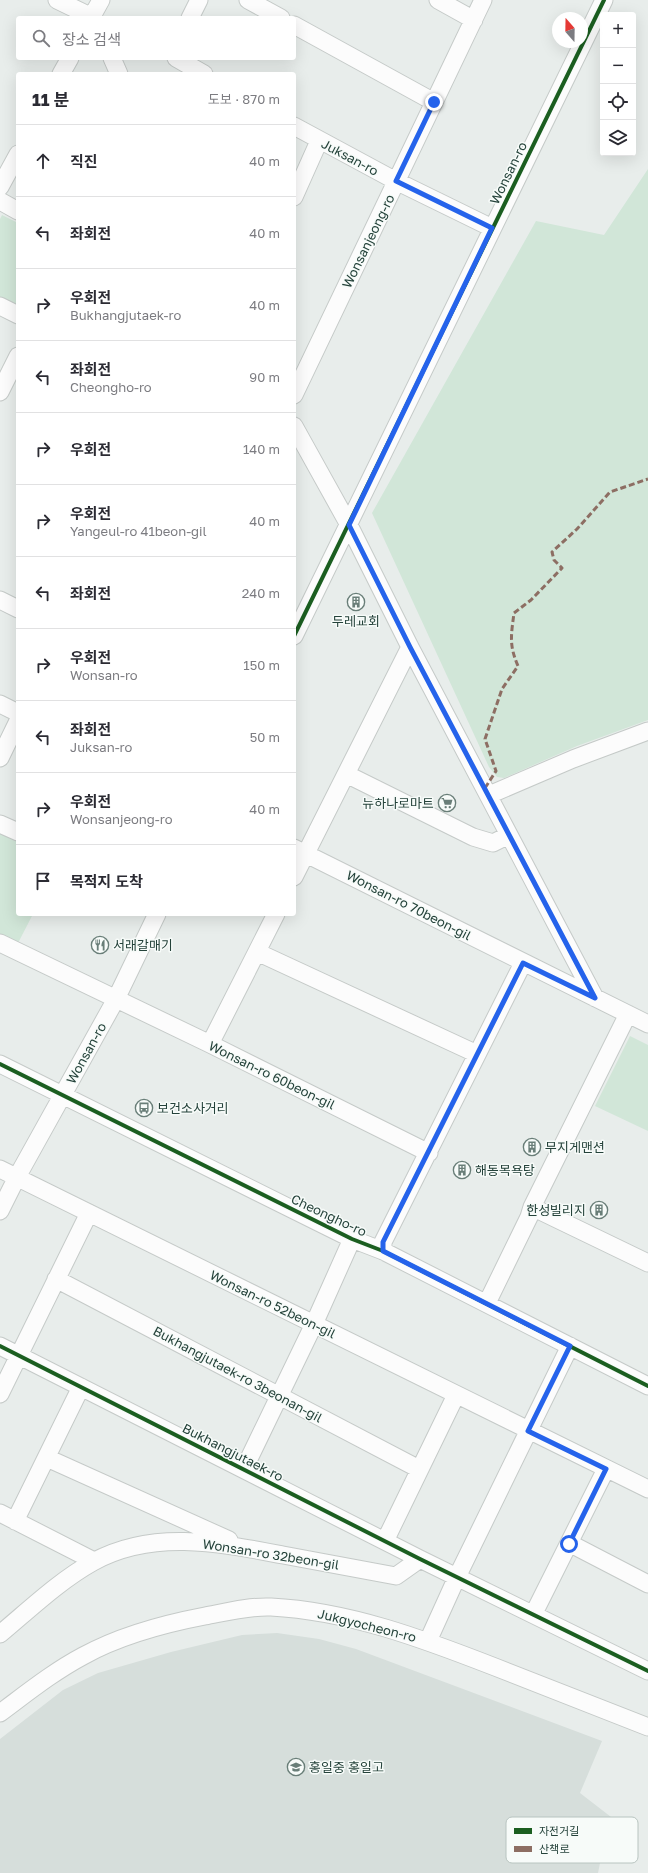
<!DOCTYPE html>
<html lang="ko">
<meta charset="utf-8">
<style>
:root{--surface:#fff;--page:#f2f2f3;--text:#2b2b33;--muted:#7c7c81;--line:#e1e1e2}
body{margin:0;font-family:"Golos Text","Noto Sans KR",sans-serif;background:var(--page);color:var(--text)}
.controls{position:absolute;right:12px;top:12px;display:grid;overflow:hidden;border-radius:4px;box-shadow:0 4px 16px #0002}
.controls button{width:36px;height:36px;display:grid;place-items:center;padding:0;border:0;border-bottom:1px solid var(--line);background:var(--surface);color:var(--text);font:20px sans-serif}
.compass{position:absolute;left:552px;top:12px;width:36px;height:36px;border-radius:50%;background:var(--surface);box-shadow:0 4px 16px #0002;rotate:340deg}
.stop{position:absolute;width:12px;height:12px;margin:-9px;border:3px solid #2563eb;border-radius:50%;background:#fff}
.stop.end{background:#2563eb;border-color:#fff;box-shadow:0 1px 4px #0008}
.list{margin:0;padding:0;list-style:none}
h2{display:flex;justify-content:space-between;align-items:center;height:52px;margin:0;padding:0 16px;font-size:17px}
h2 small{font-size:13px;font-weight:400;color:var(--muted)}
.list li{display:grid;grid-template-columns:26px 1fr auto;gap:12px;align-items:center;box-sizing:border-box;height:72px;padding:0 16px;border-top:1px solid var(--line)}
.list b{display:block;font-size:15px;white-space:nowrap}
.list p{margin:0;font-size:13px;white-space:nowrap;color:var(--muted)}
.list em{font-size:13px;font-style:normal;color:var(--muted)}
.icon{flex:none;width:22px;height:22px;fill:none;stroke:currentColor;stroke-width:2;stroke-linecap:round;stroke-linejoin:round}
.map{position:relative;flex:none;width:648px;height:1873px;overflow:hidden}
.search{position:absolute;background:var(--surface);box-shadow:0 4px 16px #0002;left:16px;top:16px;width:280px;height:44px;display:flex;align-items:center;gap:10px;box-sizing:border-box;padding:0 14px;border-radius:4px;color:var(--muted);font-size:15px}
.panel{position:absolute;background:var(--surface);box-shadow:0 4px 16px #0002;left:16px;top:72px;width:280px;height:844px;border-radius:4px}
.map>svg:first-child{display:block}
</style>
<div class="map">
<svg width="648" height="1873" viewBox="0 0 648 1873">
<rect width="100%" height="100%" fill="#e8edeb"/>
<!-- built -->
<path fill="#d6dedb" d="M 277,1633 L 319,1639 L 356,1649 L 602,1741 L 580,1793 L 624,1827 L 604,1843 L 598,1873 L 0,1873 L 0,1739 L 63,1690 L 98,1673 L 171,1652 L 242,1635 Z"/>
<!-- green -->
<path fill="#d1e6d8" d="M 648,169 L 648,720 L 577,746 L 504,778 L 497,777 L 489,767 L 372,513 L 536,221 L 604,235 Z
M 2,215 L 18,223 L 18,306 L 0,297 L 0,219 Z
M 0,830 L 18,839 L 18,914 L 33,914 L 17,945 L 0,937 Z
M 630,1036 L 648,1045 L 648,1131 L 595,1106 Z"/>
<g fill="none" stroke-linecap="round" stroke-linejoin="round">
<defs>
<path id="minor" d="M 57,0 L 94,18
M 248,0 L 281,18
M 438,0 L 474,20
M 91,18 L 101,0
M 190,18 L 199,0
M 294,25 L 434,102
M 112,58 L 119,74
M 176,58 L 204,74
M 61,74 L 70,58
M 294,126 L 396,181 L 492,228
M 0,187 L 18,154
M 294,197 L 319,141
M 0,201 L 18,211
M 0,306 L 18,315
M 0,392 L 18,356
M 294,395 L 483,0
M 294,426 L 349,525 L 410,647 L 595,998
M 0,600 L 18,609
M 294,636 L 604,0
M 0,704 L 18,713
M 0,758 L 18,721
M 346,774 L 473,837 L 493,843 L 509,835
M 489,795 L 573,759 L 648,731
M 0,824 L 18,832
M 294,848 L 648,1024
M 294,877 L 410,647
M 0,943 L 210,1044 L 429,1153
M 257,952 L 477,1054
M 210,1044 L 276,914
M 0,1064 L 352,1239 L 383,1251 L 648,1386
M 0,1169 L 648,1489
M 532,1207 L 648,1263
M 0,1211 L 17,1177 L 116,999 L 157,914
M 383,1251 L 383,1242 L 523,963
M 56,1279 L 419,1469
M 487,1303 L 529,1217 L 532,1207 L 628,1014
M 0,1346 L 420,1559 L 648,1671
M 0,1394 L 89,1213
M 47,1458 L 229,1540
M 244,1469 L 314,1324 L 352,1239
M 0,1513 L 94,1561
M 15,1521 L 81,1387
M 385,1541 L 456,1395
M 569,1543 L 648,1584
M 534,1613 L 606,1469
M 0,1634 C 30,1609 59,1581 93,1562 C 153,1529 220,1543 283,1555 C 320,1562 358,1569 396,1576 L 420,1559
M 428,1641 L 457,1577 L 570,1346
M 0,1713 C 27,1693 53,1672 83,1656 C 121,1635 163,1624 205,1616 C 226,1612 250,1606 271,1607 C 349,1611 423,1639 495,1667 C 546,1687 597,1707 648,1727"/>
</defs>
<!-- minor casing -->
<use href="#minor" stroke="#c5cac8" stroke-width="19"/>
<!-- minor -->
<use href="#minor" stroke="#fcfcfc" stroke-width="17"/>
<!-- quiet -->
<path stroke="#8d6e63" stroke-width="3" stroke-dasharray="6 3" stroke-linecap="butt" d="M 485,788 L 496,771 L 485,739 L 502,689 L 518,666 C 509,645 511,636 514,613 L 531,600 L 562,568 L 554,560 L 552,552 L 577,529 L 610,492 L 648,479"/>
<defs>
<path id="cycleway" d="M 294,636 L 604,0
M 0,1064 L 352,1239 L 383,1251 L 648,1386
M 0,1346 L 420,1559 L 648,1671"/>
</defs>
<!-- cycleway casing -->
<use href="#cycleway" stroke="#f7fbf9" stroke-width="6"/>
<!-- cycleway -->
<use href="#cycleway" stroke="#1b5e20" stroke-width="4"/>
</g>
<g fill="none" stroke-linecap="round" stroke-linejoin="round">
<!-- route -->
<path stroke="#2563eb" stroke-width="5" d="M 434,102 L 396,181 L 492,228 L 349,525 L 410,647 L 595,998 L 523,963 L 383,1242 L 383,1251 L 570,1346 L 528,1431 L 606,1469 L 569,1544"/>
</g>
<!-- icons -->
<defs>
<symbol id="building-ring" viewBox="-11 -11 22 22"><circle r="9.5" fill="#f7fbf9" stroke="#697e78" stroke-width="1.5"/><path d="M-4-6H4V6H1V3H-1V6H-4ZM-2.5-4.3h1.7v1.8h-1.7ZM.8-4.3h1.7v1.8H.8ZM-2.5-1h1.7V.8h-1.7ZM.8-1h1.7V.8H.8Z" fill="#697e78"/></symbol>
<symbol id="supermarket-ring" viewBox="-11 -11 22 22"><circle r="9.5" fill="#f7fbf9" stroke="#697e78" stroke-width="1.5"/><path d="M-6-5.5h2.5l.6 2H6L4.5 2H-2.5L-4.4-4H-6ZM-1.5 3.2a1.3 1.3 0 1 0 .1 0ZM3 3.2a1.3 1.3 0 1 0 .1 0Z" fill="#697e78"/></symbol>
<symbol id="restaurant-ring" viewBox="-11 -11 22 22"><circle r="9.5" fill="#f7fbf9" stroke="#697e78" stroke-width="1.5"/><path d="M-5-6h1v4h1v-4h1v4h1v-4h1v5L-1.5 .5V6h-2V.5L-5-1ZM5-6V6H3V1.5H1.5Q1.5-4 5-6Z" fill="#697e78"/></symbol>
<symbol id="bus-ring" viewBox="-11 -11 22 22"><circle r="9.5" fill="#f7fbf9" stroke="#697e78" stroke-width="1.5"/><path d="M-5-6H5V4H4V6H2V4H-2V6H-4V4H-5ZM-3.5-4V0h7V-4ZM-3.5 1.2v1.5H-2V1.2ZM2 1.2v1.5H3.5V1.2Z" fill="#697e78"/></symbol>
<symbol id="school-ring" viewBox="-11 -11 22 22"><circle r="9.5" fill="#f7fbf9" stroke="#697e78" stroke-width="1.5"/><path d="M0-5L7-2L0 1L-7-2ZM-4 1L0 2.5L4 1V4Q0 6-4 4Z" fill="#697e78"/></symbol>
</defs>
<g fill-rule="evenodd">
<use href="#building-ring" x="346" y="592" width="20" height="20"/>
<use href="#supermarket-ring" x="437" y="793" width="20" height="20"/>
<use href="#restaurant-ring" x="90" y="935" width="20" height="20"/>
<use href="#bus-ring" x="134" y="1098" width="20" height="20"/>
<use href="#building-ring" x="522" y="1137" width="20" height="20"/>
<use href="#building-ring" x="452" y="1160" width="20" height="20"/>
<use href="#building-ring" x="589" y="1200" width="20" height="20"/>
<use href="#school-ring" x="286" y="1757" width="20" height="20"/>
</g>
<g text-anchor="middle" dominant-baseline="central" stroke-width="3" stroke-linejoin="round" paint-order="stroke">
<!-- street labels -->
<g font-size="13" fill="#24423a" stroke="#f7fbf9">
<text transform="translate(350 157) rotate(28)">Juksan-ro</text>
<text transform="translate(508 173) rotate(-64)">Wonsan-ro</text>
<text transform="translate(368 241) rotate(-64)">Wonsanjeong-ro</text>
<text transform="translate(409 905) rotate(27)">Wonsan-ro 70beon-gil</text>
<text transform="translate(86 1053) rotate(-61)">Wonsan-ro</text>
<text transform="translate(272 1075) rotate(26)">Wonsan-ro 60beon-gil</text>
<text transform="translate(329 1215) rotate(25)">Cheongho-ro</text>
<text transform="translate(273 1304) rotate(26)">Wonsan-ro 52beon-gil</text>
<text transform="translate(238 1374) rotate(28)">Bukhangjutaek-ro 3beonan-gil</text>
<text transform="translate(233 1452) rotate(27)">Bukhangjutaek-ro</text>
<text transform="translate(271 1554) rotate(9)">Wonsan-ro 32beon-gil</text>
<text transform="translate(367 1625) rotate(14)">Jukgyocheon-ro</text>
</g>
<!-- poi labels -->
<g font-size="13" fill="#24423a" stroke="#f7fbf9" text-anchor="start">
<text x="356" y="621" text-anchor="middle">두레교회</text>
<text x="434" y="803" text-anchor="end">뉴하나로마트</text>
<text x="113" y="945">서래갈매기</text>
<text x="157" y="1108">보건소사거리</text>
<text x="545" y="1147">무지게맨션</text>
<text x="475" y="1170">해동목욕탕</text>
<text x="586" y="1210" text-anchor="end">한성빌리지</text>
<text x="309" y="1767">홍일중 홍일고</text>
</g>
</g>
<!-- legend -->
<rect x="506" y="1817" width="132" height="46" rx="6" fill="#f7fbf9" stroke="#b8c4c0" stroke-width="1"/>
<rect x="514" y="1828" width="18" height="6" fill="#1b5e20"/>
<rect x="514" y="1846" width="18" height="6" fill="#8d6e63"/>
<g font-size="11" fill="#24423a">
<text x="539" y="1835">자전거길</text>
<text x="539" y="1853">산책로</text>
</g>
</svg>
<div class="controls">
<button>+</button>
<button>−</button>
<button><svg class="icon" aria-label="locate" viewBox="0 0 24 24"><circle cx="12" cy="12" r="6"/><path d="M12 2v4M12 18v4M2 12h4M18 12h4"/></svg></button>
<button><svg class="icon" aria-label="layers" viewBox="0 0 24 24"><path d="M12 4l9 5-9 5-9-5zM3 14l9 5 9-5"/></svg></button>
</div>
<svg class="compass" viewBox="-18 -18 36 36"><path d="M0-13l5 13h-10z" fill="#e53935"/><path d="M0 13l5-13h-10z" fill="#7c7c81"/></svg>
<div class="stop" style="left:569px;top:1544px"></div>
<div class="stop end" style="left:434px;top:102px"></div>
<div class="search"><svg class="icon" aria-label="search" viewBox="0 0 24 24"><circle cx="10" cy="10" r="6"/><path d="M15 15l6 6"/></svg>장소 검색</div>
<section class="panel">
<h2>11 분<small>도보 · 870 m</small></h2>
<ul class="list">
<li><svg class="icon" aria-label="ahead" viewBox="0 0 24 24"><path d="M12 20V5M6 11l6-6 6 6"/></svg><div><b>직진</b></div><em>40 m</em></li>
<li><svg class="icon" aria-label="left" viewBox="0 0 24 24"><path d="M17 20v-9H6M10 6l-5 5 5 5"/></svg><div><b>좌회전</b></div><em>40 m</em></li>
<li><svg class="icon" aria-label="right" viewBox="0 0 24 24"><path d="M7 20v-9h11M14 6l5 5-5 5"/></svg><div><b>우회전</b><p>Bukhangjutaek-ro</p></div><em>40 m</em></li>
<li><svg class="icon" aria-label="left" viewBox="0 0 24 24"><path d="M17 20v-9H6M10 6l-5 5 5 5"/></svg><div><b>좌회전</b><p>Cheongho-ro</p></div><em>90 m</em></li>
<li><svg class="icon" aria-label="right" viewBox="0 0 24 24"><path d="M7 20v-9h11M14 6l5 5-5 5"/></svg><div><b>우회전</b></div><em>140 m</em></li>
<li><svg class="icon" aria-label="right" viewBox="0 0 24 24"><path d="M7 20v-9h11M14 6l5 5-5 5"/></svg><div><b>우회전</b><p>Yangeul-ro 41beon-gil</p></div><em>40 m</em></li>
<li><svg class="icon" aria-label="left" viewBox="0 0 24 24"><path d="M17 20v-9H6M10 6l-5 5 5 5"/></svg><div><b>좌회전</b></div><em>240 m</em></li>
<li><svg class="icon" aria-label="right" viewBox="0 0 24 24"><path d="M7 20v-9h11M14 6l5 5-5 5"/></svg><div><b>우회전</b><p>Wonsan-ro</p></div><em>150 m</em></li>
<li><svg class="icon" aria-label="left" viewBox="0 0 24 24"><path d="M17 20v-9H6M10 6l-5 5 5 5"/></svg><div><b>좌회전</b><p>Juksan-ro</p></div><em>50 m</em></li>
<li><svg class="icon" aria-label="right" viewBox="0 0 24 24"><path d="M7 20v-9h11M14 6l5 5-5 5"/></svg><div><b>우회전</b><p>Wonsanjeong-ro</p></div><em>40 m</em></li>
<li><svg class="icon" aria-label="arrive" viewBox="0 0 24 24"><path d="M6 21V4h12l-3 4 3 4H6"/></svg><div><b>목적지 도착</b></div></li>
</ul>
</section>
</div>
